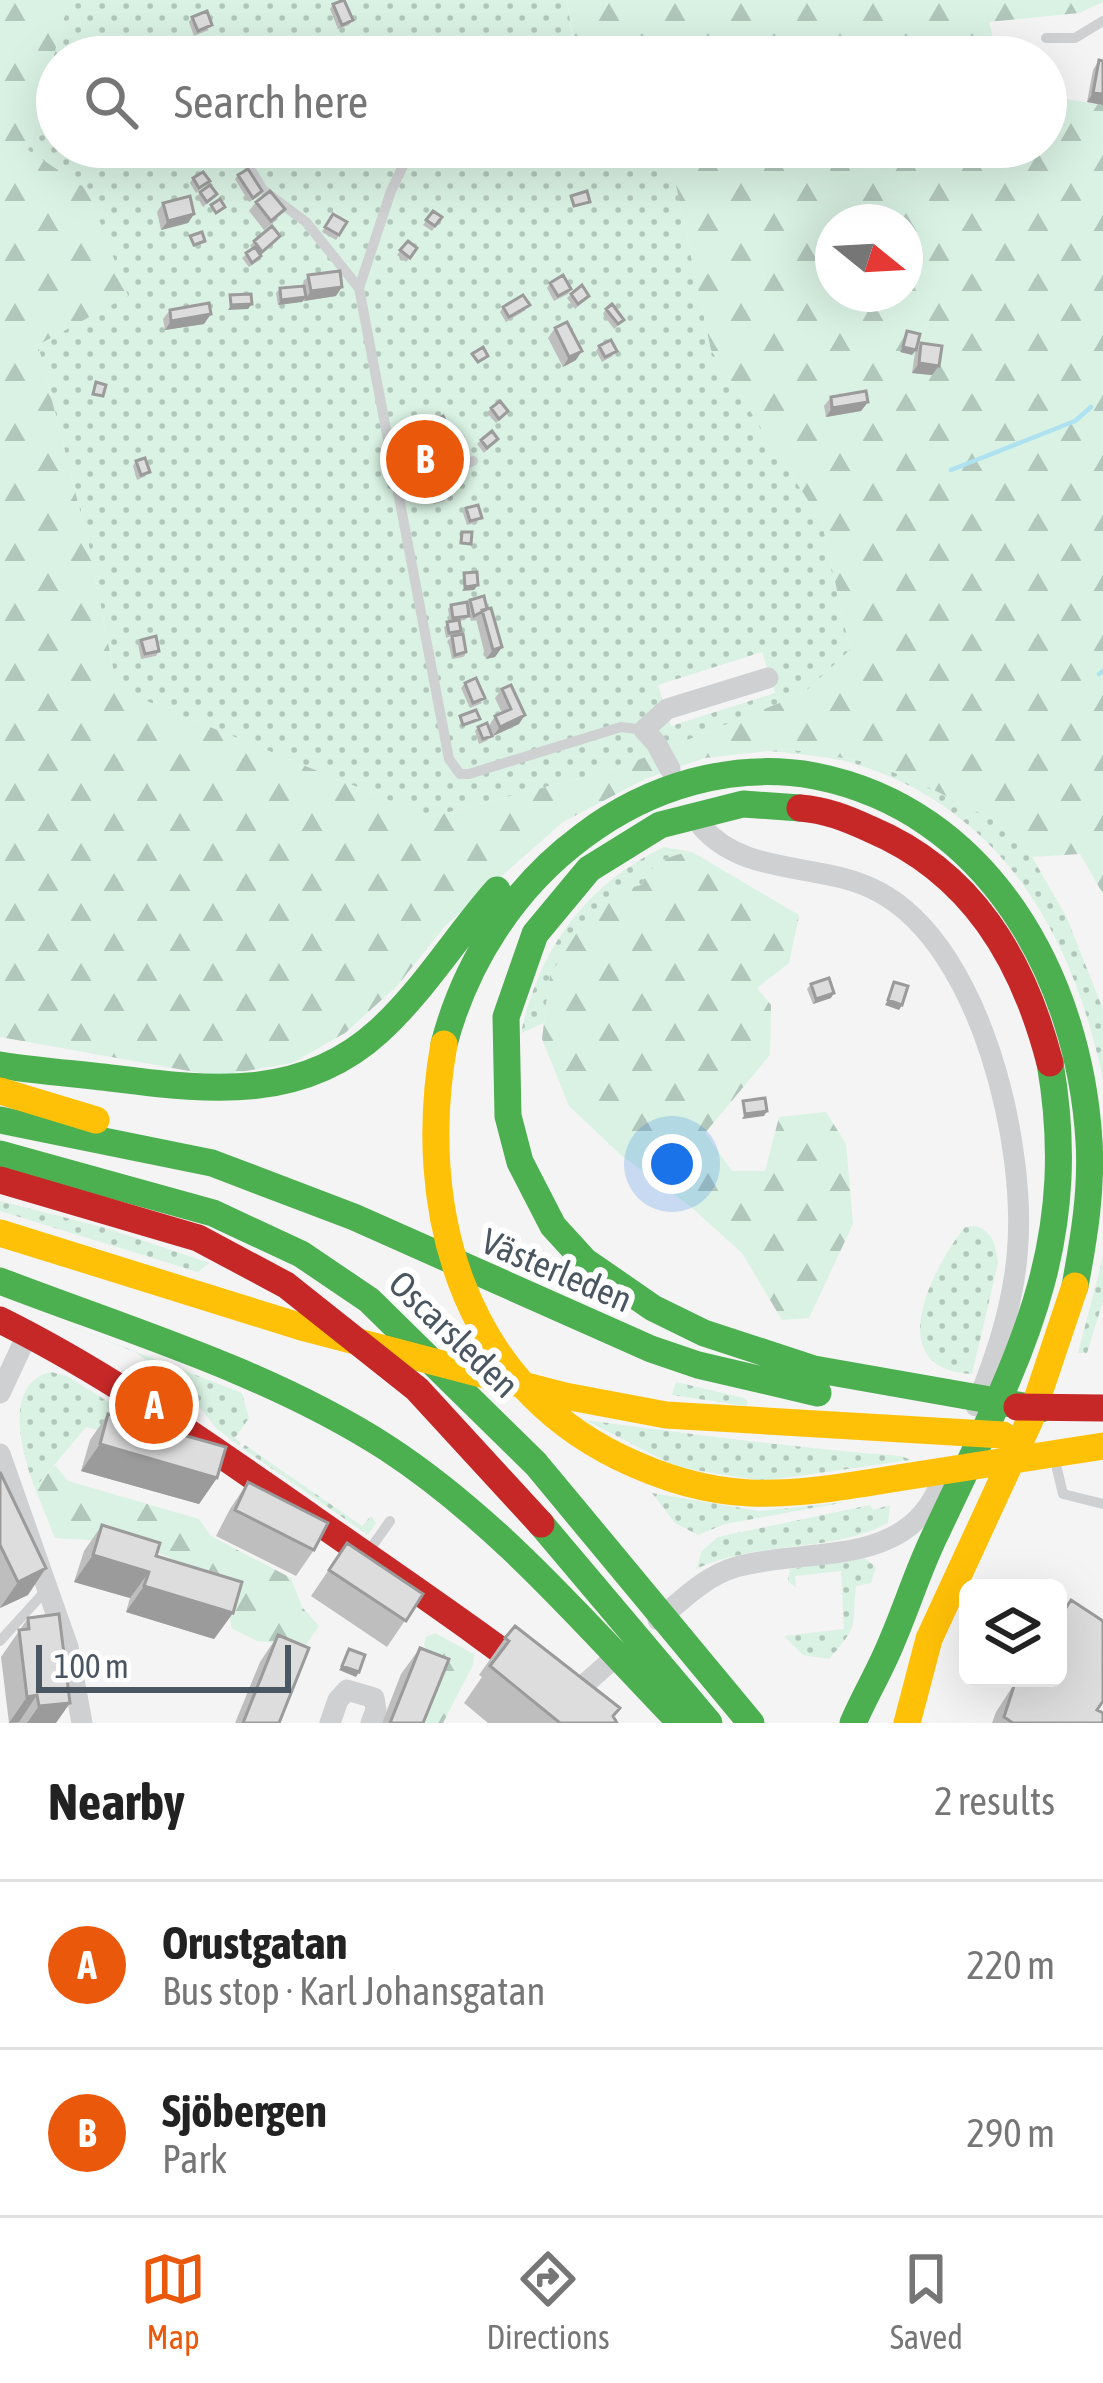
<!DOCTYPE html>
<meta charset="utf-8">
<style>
:root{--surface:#fff;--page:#f6f6f6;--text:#222;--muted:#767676;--line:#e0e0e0;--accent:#ea580c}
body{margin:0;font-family:"Asap Condensed",sans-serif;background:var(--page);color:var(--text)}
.controls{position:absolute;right:36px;bottom:36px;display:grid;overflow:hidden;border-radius:18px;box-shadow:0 12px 48px #0002}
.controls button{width:108px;height:108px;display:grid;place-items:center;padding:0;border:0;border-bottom:3px solid var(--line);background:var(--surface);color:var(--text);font:60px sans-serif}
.compass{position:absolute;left:815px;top:204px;width:108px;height:108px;border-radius:50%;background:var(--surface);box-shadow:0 12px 48px #0002;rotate:108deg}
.scale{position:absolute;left:36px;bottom:30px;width:255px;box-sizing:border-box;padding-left:12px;border:6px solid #4a5661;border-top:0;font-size:33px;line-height:42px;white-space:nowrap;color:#4a5661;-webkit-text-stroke:9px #fff;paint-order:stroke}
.you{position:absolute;left:672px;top:1164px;width:42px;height:42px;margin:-30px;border:9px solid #fff;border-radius:50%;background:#1a73e8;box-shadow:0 0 0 18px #1a73e833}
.badge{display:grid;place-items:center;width:78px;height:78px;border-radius:50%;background:var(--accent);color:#fff;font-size:39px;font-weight:700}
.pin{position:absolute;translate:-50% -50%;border:6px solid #fff;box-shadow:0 3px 12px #0006}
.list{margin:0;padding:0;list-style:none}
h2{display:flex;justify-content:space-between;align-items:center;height:156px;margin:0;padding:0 48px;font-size:51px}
h2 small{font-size:39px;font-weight:400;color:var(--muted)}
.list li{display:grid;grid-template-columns:78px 1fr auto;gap:36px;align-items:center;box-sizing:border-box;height:168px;padding:0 48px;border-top:3px solid var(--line)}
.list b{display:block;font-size:45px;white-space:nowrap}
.list p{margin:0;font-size:39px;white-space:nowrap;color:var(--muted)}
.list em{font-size:39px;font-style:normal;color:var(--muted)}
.icon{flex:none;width:66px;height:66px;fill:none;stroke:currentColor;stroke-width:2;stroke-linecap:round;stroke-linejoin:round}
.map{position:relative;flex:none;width:1103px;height:1723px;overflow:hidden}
.search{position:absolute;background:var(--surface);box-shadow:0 12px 48px #0002;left:36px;right:36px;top:36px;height:132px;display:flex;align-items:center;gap:30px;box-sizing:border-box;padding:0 42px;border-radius:66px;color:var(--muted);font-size:45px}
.sheet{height:492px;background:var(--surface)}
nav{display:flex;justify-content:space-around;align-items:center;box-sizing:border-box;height:168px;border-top:3px solid var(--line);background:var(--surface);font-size:33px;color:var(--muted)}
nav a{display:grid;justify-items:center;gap:6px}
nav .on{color:var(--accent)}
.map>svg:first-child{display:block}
</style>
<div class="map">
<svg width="1103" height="1723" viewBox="0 0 1103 1723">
<defs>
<pattern id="grass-dots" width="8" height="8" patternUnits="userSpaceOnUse" patternTransform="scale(3)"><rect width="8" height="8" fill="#d9f2e3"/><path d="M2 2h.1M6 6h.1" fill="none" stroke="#b2c7bb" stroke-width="1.8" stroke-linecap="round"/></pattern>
<pattern id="forest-firs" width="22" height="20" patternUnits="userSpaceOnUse" patternTransform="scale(3)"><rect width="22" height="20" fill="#d9f2e3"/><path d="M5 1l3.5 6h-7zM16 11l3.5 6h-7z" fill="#b2c7bb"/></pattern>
</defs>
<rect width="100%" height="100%" fill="#f4f4f4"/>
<!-- grass -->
<path fill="url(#grass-dots)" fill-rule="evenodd" d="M 69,0 L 567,0 L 574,49 L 580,57 L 57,57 L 57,147 L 668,147 L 711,350 L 822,522 L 850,650 L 804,693 L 618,768 L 430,817 L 117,689 L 90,550 L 38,345 L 128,295 L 28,150 ZM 762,652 L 775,693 L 671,726 L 658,685 Z
M 788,749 L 867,762 L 916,781 L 992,819 L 1032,857 L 1066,916 L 1103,1009 L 1103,1080 C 1074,937 1002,807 852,763 C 826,756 797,754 770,751 Z
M 664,847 L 692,852 C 668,855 652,863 641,885 L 618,892 L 550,975 L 544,1023 L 521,1033 C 539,949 586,884 664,847 Z
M 0,1201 L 106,1228 L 209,1263 L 198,1272 L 0,1211 Z
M 976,1226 C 993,1232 996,1246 998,1263 L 972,1374 C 879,1369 933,1267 965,1227 Z
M 1103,1257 L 1103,1301 L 1087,1353 L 1078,1353 Z
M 0,1299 L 242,1393 L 249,1418 L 235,1438 L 241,1443 L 239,1446 L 216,1428 L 185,1389 L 135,1352 Z
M 51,1372 L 67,1376 L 190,1453 L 86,1427 L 35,1488 C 23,1457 1,1383 51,1372 Z
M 676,1382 L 744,1398 L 748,1402 L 746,1406 L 672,1395 Z
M 585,1420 C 691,1434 795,1448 901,1456 L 911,1460 L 763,1481 L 677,1467 Z
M 245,1445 L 362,1526 L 371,1516 L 376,1523 L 368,1535 L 242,1448 Z
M 652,1493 L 759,1511 L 846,1502 L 725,1524 L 698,1535 L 675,1523 Z
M 870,1505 L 873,1510 L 890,1505 L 888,1523 C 829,1554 756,1540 696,1569 L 702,1551 L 718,1537 Z
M 863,1557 L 876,1567 L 871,1583 L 856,1586 C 851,1629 861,1623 829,1659 L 803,1655 L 784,1636 L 844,1629 L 841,1571 L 795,1576 L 796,1588 L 788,1581 L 790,1569 Z"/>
<!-- forest -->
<path fill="url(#forest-firs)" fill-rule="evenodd" d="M 0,0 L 69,0 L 28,150 L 88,190 L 128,296 L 38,345 L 90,550 L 117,689 L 430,817 L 618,768 L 804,693 L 850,650 L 822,522 L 711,350 L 668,147 L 1046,147 L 1046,82 L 1065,99 L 1103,105 L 1103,894 L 1080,854 L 1032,857 L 992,819 L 916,781 L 867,762 L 788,749 L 705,758 L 647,778 L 563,822 L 445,926 L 397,986 L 345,1033 L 292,1063 L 217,1076 L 0,1037 ZM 833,222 L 905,222 L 905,294 L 833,294 Z
M 567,0 L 1103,0 L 1103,2 L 1079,13 L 989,22 L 998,57 L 580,57 L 575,49 Z
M 692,852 L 799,915 L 789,963 L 757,988 L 771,1005 L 770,1055 L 705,1133 L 732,1171 L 765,1171 L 779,1117 L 826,1112 L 846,1144 L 853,1224 L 809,1318 L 782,1320 L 742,1253 L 690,1206 L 622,1156 L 569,1106 L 542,1039 L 550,975 L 583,923 L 618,891 L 641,885 C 652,863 668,855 692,852 Z
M 55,1465 L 68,1481 L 199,1519 L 211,1536 L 291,1578 L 302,1607 L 319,1626 L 305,1646 L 257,1641 L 231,1628 C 233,1586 170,1553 134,1545 C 109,1540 81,1540 55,1538 L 35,1488 Z
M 435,1633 L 474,1654 L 473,1665 L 443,1723 L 421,1723 L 436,1677 L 424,1645 L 426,1637 Z"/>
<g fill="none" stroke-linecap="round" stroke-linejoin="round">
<!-- stream -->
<path stroke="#aee2f0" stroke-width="4.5" d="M 951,470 L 1075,421 L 1091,407
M 1099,674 L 1103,671"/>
<!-- lane -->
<path stroke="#ced0d2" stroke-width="10" d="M 1046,38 L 1075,38 L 1103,21
M 355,57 L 398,57
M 237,147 L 263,190 L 306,222 L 359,288
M 412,147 L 391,191 L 359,288 L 449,759 L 460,774 L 469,774 L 621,727 L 644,730
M 398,494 L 473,461
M 1057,1469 L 1063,1494 L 1103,1504
M 368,1552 L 390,1521
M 0,1641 L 48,1588"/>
<!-- street -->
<path stroke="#ced0d2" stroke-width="21" d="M 670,769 L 656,743 L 644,730 L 667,709 L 768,678
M 702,827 C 747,878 822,861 879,892 C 982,947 1028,1148 1017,1256 C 1012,1309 996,1356 976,1406
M 0,1393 L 28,1333
M 0,1454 L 68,1647 L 82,1723
M 658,1620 C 682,1600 705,1576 736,1567 C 806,1547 902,1569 938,1489
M 568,1699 L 621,1652
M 330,1723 L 338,1700 L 347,1690 L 374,1698 L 376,1710 L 371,1723"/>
<!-- fast -->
<path stroke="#4caf50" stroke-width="27" d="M 800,808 L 743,804 L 660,825 L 589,869 L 535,934 L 506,1017 L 508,1116 L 520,1162 L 553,1226 L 585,1261 L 653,1308 L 704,1333 L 814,1369 L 1041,1409
M 444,1044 C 466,961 514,887 583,836 C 649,786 733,761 815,776 C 988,810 1079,977 1089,1141 C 1092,1190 1084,1238 1075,1286
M 0,1065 C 39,1071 79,1074 119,1079 C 213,1091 304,1100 379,1031 C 424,990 457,935 497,890
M 0,1120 L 212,1163 L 354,1217 L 651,1349 L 698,1365 L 818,1393
M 0,1154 L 213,1213 L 301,1254 L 369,1300 L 536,1464 L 751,1723
M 0,1281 C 130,1331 269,1372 387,1448 C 500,1522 588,1627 681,1723
M 541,1524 L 709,1723
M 853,1723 C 865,1695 881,1669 892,1641 C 908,1604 919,1567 937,1531 C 1014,1366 1083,1252 1050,1063"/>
<!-- slow -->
<path stroke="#ffc107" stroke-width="27" d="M 444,1044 C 415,1206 461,1380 619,1457 C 660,1477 705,1491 750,1493 C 802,1495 854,1485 904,1477 C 971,1466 1037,1456 1103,1446
M 0,1091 L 96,1120
M 0,1233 L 305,1328 L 565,1396 L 666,1415 L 1003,1435
M 907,1723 L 929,1639 L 1030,1420 L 1075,1286"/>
<!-- jam -->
<path stroke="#c62828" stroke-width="27" d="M 800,808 C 826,810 846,818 870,829 C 972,872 1023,959 1050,1063
M 0,1180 L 198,1238 L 286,1285 L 417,1389 L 541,1524
M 0,1320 C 111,1375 210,1447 311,1517 C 407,1584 504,1649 595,1723
M 1017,1407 L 1103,1408"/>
</g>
<!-- wall -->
<path fill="#bebebf" d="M 333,4 L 353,20 L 349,25 L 338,29 L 330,9 Z
M 192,17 L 209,30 L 194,36 L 189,22 Z
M 1099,60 L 1103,105 L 1087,102 L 1093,70 Z
M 220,147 L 233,147 L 236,160 L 230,163 Z
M 238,175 L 262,191 L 259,196 L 249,202 L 235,179 Z
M 193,178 L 210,181 L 196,193 L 190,183 Z
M 200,192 L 217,194 L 203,207 L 197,197 Z
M 256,202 L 278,219 L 264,230 L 249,211 Z
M 163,203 L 194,214 L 188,223 L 161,230 L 157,212 Z
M 433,211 L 442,217 L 432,231 L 423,225 Z
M 333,214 L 347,222 L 336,240 L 322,232 Z
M 254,241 L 277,241 L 260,255 L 258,261 L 249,267 L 242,258 L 253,249 L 250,246 Z
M 408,241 L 417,248 L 406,262 L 397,255 Z
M 308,275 L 336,296 L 278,305 L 276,293 L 280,288 L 302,286 Z
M 550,283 L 571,289 L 568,294 L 554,301 L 547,288 Z
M 571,294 L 586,300 L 575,309 L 567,298 Z
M 503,307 L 526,310 L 506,322 L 500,312 Z
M 606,309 L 620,324 L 614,329 L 603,314 Z
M 170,310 L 204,324 L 165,330 L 163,319 Z
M 555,328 L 576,360 L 563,367 L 548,338 Z
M 921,343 L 939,366 L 932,375 L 912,373 L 915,352 Z
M 599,346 L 613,356 L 602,362 L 596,351 Z
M 831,397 L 868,402 L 861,411 L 826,417 L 824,406 Z
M 491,408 L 508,411 L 496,423 L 487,413 Z
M 428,424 L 446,433 L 431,441 L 424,429 Z
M 498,439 L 484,453 L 477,444 L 481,440 Z
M 136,461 L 146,476 L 137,480 L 133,466 Z
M 432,481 L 445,501 L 434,504 L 428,485 Z
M 466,508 L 478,522 L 467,525 L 463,513 Z
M 470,600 L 487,609 L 502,647 L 495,657 L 486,659 L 476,619 L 471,621 L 468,610 L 469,616 L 465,620 L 459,621 L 461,631 L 458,635 L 466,652 L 463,657 L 452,659 L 448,641 L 452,636 L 446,638 L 444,627 L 450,622 L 448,609 L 451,605 L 467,604 Z
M 141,640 L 159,651 L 156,656 L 141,659 L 138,644 Z
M 465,683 L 482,703 L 470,708 L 461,688 Z
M 502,689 L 519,724 L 493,736 L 489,726 L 495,716 L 502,713 L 495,698 Z
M 478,727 L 488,740 L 479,744 L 475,731 Z
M 811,984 L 831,998 L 813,1004 L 807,989 Z
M 108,1414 L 217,1478 L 199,1504 L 81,1471 L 90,1440 Z
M 0,1472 L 28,1595 L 0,1608 Z
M 248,1482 L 314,1550 L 296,1576 L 216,1536 L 230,1509 Z
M 102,1525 L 156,1556 L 233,1613 L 214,1639 L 126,1612 L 130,1598 L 74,1582 L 84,1551 Z
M 347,1543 L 423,1594 L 387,1647 L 311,1596 Z
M 28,1618 L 56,1723 L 9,1723 L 1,1657 Z
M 278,1635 L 279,1723 L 235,1723 L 260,1662 Z
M 505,1638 L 614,1717 L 617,1723 L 488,1723 L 464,1703 L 482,1677 L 479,1675 Z
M 420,1648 L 423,1723 L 382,1723 L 401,1674 Z
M 1018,1678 L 1097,1710 L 1103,1723 L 992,1723 L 996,1712 Z"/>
<!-- shaded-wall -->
<path fill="#9b9b9b" d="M 1093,93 L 1103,94 L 1103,105 L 1087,102 Z
M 194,214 L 188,223 L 161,230 L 168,221 Z
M 342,287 L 336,296 L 304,301 L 311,291 Z
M 306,297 L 302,302 L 278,305 L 281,300 Z
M 252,304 L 248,309 L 228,310 L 231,305 Z
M 211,314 L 204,324 L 165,330 L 171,321 Z
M 903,347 L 916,350 L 912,355 L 900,352 Z
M 582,351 L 576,360 L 563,367 L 569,357 Z
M 919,363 L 939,366 L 932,375 L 912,373 Z
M 868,402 L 861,411 L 826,417 L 832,408 Z
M 478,585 L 474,590 L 462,591 L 465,587 Z
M 502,647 L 495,657 L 486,659 L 493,650 Z
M 525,715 L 519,724 L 493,736 L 500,727 Z
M 834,993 L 831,998 L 813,1004 L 816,999 Z
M 888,1000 L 902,1005 L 899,1010 L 885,1005 Z
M 767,1111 L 764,1116 L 742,1119 L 745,1114 Z
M 100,1444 L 217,1478 L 199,1504 L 81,1471 Z
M 93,1555 L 149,1572 L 130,1598 L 74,1582 Z
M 46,1568 L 28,1595 L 0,1608 L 18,1582 Z
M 144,1586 L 233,1613 L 214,1639 L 126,1612 Z
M 342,1666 L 359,1672 L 356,1677 L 339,1670 Z
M 37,1695 L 19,1722 L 9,1723 L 27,1697 Z
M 70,1703 L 56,1723 L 27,1723 L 39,1706 Z"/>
<!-- building -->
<path fill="#ddddde" stroke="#9b9b9b" stroke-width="3" d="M 344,0 L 353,20 L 342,25 L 333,4 Z
M 207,11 L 212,25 L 198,31 L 192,17 Z
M 1099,60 L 1103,61 L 1103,94 L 1093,93 Z
M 225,147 L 233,147 L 239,156 L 233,159 Z
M 555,147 L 572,147 L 573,149 L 557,154 Z
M 248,169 L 262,191 L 253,198 L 238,175 Z
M 203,172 L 210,181 L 199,188 L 193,178 Z
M 210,185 L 217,194 L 207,202 L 200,192 Z
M 270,191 L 285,209 L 271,221 L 256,202 Z
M 587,191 L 590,202 L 574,206 L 571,196 Z
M 190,196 L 194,214 L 168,221 L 163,203 Z
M 220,199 L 225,207 L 216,213 L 211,205 Z
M 433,211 L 442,217 L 435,226 L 426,220 Z
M 333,214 L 347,222 L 339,235 L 325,227 Z
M 272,226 L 280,236 L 262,252 L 254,241 Z
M 202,232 L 205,241 L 194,245 L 190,236 Z
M 408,241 L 417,248 L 410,258 L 400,250 Z
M 255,247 L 261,256 L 252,263 L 246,253 Z
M 340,271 L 342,287 L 311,291 L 308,275 Z
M 563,275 L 571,289 L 558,296 L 550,283 Z
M 582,285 L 589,296 L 578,304 L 571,294 Z
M 304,286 L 306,297 L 281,300 L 280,288 Z
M 251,294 L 252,304 L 231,305 L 230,295 Z
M 523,295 L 530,305 L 509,317 L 503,307 Z
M 209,303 L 211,314 L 171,321 L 170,310 Z
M 612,304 L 624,320 L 618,324 L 606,309 Z
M 567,322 L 582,351 L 569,357 L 555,328 Z
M 907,331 L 920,334 L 916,350 L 903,347 Z
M 611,340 L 617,351 L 605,357 L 599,346 Z
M 921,343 L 942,346 L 939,366 L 919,363 Z
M 483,347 L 488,356 L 478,362 L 472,354 Z
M 96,382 L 106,385 L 103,396 L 93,394 Z
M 866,391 L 868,402 L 832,408 L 831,397 Z
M 500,401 L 508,411 L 499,419 L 491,408 Z
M 443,416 L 449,428 L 434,436 L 428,424 Z
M 492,431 L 498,439 L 487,448 L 481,440 Z
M 441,442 L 445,448 L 432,456 L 428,449 Z
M 145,458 L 150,472 L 141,475 L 136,461 Z
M 443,477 L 449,496 L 438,500 L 432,481 Z
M 478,505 L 482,518 L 470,521 L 466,508 Z
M 462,532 L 472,532 L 471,544 L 461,543 Z
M 477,572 L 478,585 L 465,587 L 464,573 Z
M 484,596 L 487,609 L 474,616 L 470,600 Z
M 467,602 L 469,616 L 453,618 L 451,605 Z
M 491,608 L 502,647 L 493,650 L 482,610 Z
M 459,620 L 461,631 L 449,633 L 447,622 Z
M 463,634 L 466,652 L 455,655 L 452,636 Z
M 156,636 L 159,651 L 145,654 L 141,640 Z
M 476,678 L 485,698 L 473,703 L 465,683 Z
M 511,685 L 525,715 L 500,727 L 495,716 L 511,709 L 502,689 Z
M 476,710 L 480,719 L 463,725 L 460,716 Z
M 487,723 L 492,736 L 483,739 L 478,727 Z
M 829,978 L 834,993 L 816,999 L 811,984 Z
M 894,982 L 908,986 L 902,1005 L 888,1000 Z
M 765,1098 L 767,1111 L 745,1114 L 743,1101 Z
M 108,1414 L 226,1447 L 217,1478 L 100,1444 Z
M 0,1472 L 46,1568 L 18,1582 L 0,1545 Z
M 248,1482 L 328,1523 L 314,1550 L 235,1510 Z
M 102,1525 L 160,1543 L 156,1556 L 242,1582 L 233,1613 L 144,1586 L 149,1572 L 93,1555 Z
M 347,1543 L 423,1594 L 406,1621 L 329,1570 Z
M 1071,1600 L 1103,1621 L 1103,1701 L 1097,1710 L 1103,1713 L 1103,1723 L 1013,1723 L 1004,1717 L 1014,1686 L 1019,1678 L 1058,1678 L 1058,1620 Z
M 59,1614 L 70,1703 L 39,1706 L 37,1695 L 27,1697 L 19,1630 L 29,1629 L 28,1618 Z
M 515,1626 L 620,1708 L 613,1716 L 617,1723 L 560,1723 L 490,1666 L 509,1641 L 505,1638 Z
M 278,1635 L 309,1648 L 279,1723 L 243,1723 Z
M 420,1648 L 449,1659 L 423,1723 L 390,1723 Z
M 349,1649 L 365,1655 L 359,1672 L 342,1666 Z"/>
<g text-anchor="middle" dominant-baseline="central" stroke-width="12" stroke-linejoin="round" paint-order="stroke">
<!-- street labels -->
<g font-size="36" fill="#4a5661" stroke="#fff">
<text transform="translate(557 1270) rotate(23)">Västerleden</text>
<text transform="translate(454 1334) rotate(44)">Oscarsleden</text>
</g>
</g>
</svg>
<div class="controls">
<button><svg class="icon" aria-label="layers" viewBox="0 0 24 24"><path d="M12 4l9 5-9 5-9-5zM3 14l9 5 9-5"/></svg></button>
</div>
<svg class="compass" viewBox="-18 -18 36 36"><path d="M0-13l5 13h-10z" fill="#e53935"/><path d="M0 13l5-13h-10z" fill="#767676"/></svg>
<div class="scale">100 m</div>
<div class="you"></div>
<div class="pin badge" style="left:154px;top:1405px">A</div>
<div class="pin badge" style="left:425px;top:459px">B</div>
<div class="search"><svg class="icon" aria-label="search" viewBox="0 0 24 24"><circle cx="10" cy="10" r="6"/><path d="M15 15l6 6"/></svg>Search here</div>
</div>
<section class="sheet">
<h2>Nearby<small>2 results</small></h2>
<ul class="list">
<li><span class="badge">A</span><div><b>Orustgatan</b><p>Bus stop · Karl Johansgatan</p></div><em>220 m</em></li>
<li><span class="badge">B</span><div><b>Sjöbergen</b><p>Park</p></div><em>290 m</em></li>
</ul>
</section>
<nav>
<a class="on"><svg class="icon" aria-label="map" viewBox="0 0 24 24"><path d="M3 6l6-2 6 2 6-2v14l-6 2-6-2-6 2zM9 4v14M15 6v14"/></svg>Map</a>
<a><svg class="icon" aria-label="directions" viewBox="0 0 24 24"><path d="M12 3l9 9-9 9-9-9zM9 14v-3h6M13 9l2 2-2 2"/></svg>Directions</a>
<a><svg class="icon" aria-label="saved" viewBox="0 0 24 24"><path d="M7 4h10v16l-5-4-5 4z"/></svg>Saved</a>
</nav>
